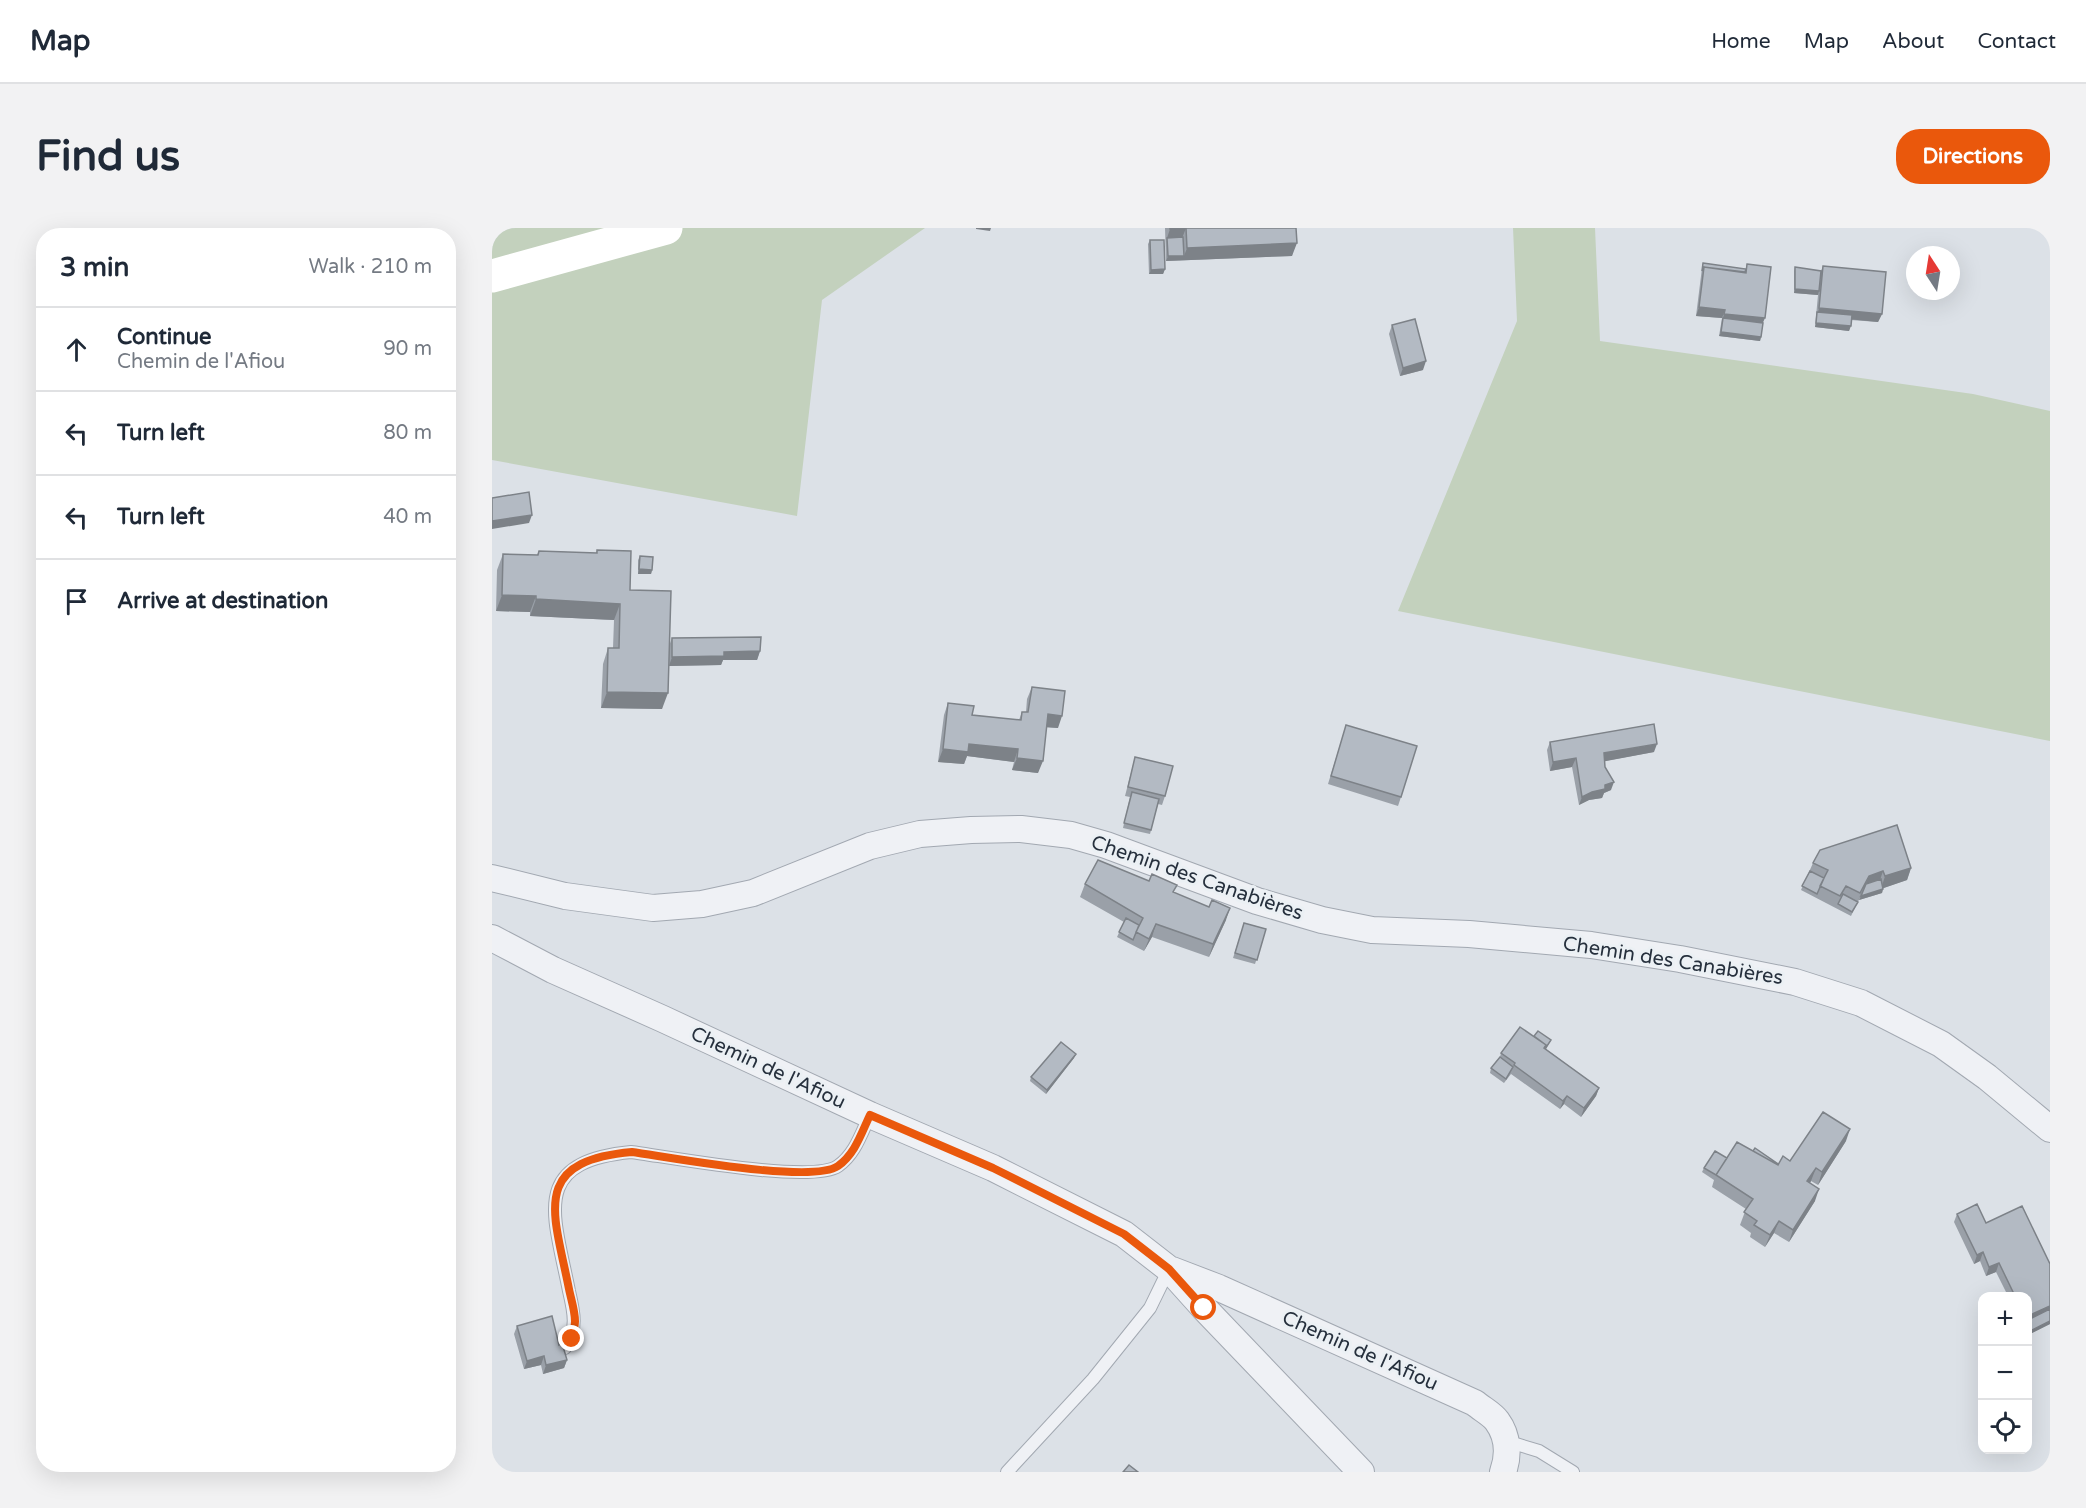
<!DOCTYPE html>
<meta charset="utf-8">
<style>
:root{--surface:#fff;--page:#f2f2f3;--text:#1f2937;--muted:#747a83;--line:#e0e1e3;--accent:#ea580c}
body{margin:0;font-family:"Varela Round",sans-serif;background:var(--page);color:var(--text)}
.controls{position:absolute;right:18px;bottom:18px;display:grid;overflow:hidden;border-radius:12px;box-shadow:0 6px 24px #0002}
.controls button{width:54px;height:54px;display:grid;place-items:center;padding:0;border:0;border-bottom:2px solid var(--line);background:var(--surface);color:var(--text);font:30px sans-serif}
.compass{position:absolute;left:1414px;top:18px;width:54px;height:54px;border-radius:50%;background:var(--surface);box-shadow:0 6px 24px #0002;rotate:348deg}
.stop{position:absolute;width:18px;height:18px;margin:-14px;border:4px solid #ea580c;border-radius:50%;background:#fff}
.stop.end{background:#ea580c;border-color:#fff;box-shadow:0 2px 6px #0008}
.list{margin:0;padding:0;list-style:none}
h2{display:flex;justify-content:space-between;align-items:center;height:78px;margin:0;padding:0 24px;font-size:26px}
h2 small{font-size:20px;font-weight:400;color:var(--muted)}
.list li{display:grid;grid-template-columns:39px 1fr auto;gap:18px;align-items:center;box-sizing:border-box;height:84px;padding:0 24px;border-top:2px solid var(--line)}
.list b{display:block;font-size:22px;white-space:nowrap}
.list p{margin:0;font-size:20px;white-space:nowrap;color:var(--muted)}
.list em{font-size:20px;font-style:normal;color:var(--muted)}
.icon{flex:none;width:33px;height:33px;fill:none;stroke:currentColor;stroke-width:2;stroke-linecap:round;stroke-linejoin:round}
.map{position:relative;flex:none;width:1558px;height:1244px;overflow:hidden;border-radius:24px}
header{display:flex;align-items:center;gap:36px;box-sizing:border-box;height:84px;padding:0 30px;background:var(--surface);border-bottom:2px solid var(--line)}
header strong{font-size:28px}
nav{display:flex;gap:33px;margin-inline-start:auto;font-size:21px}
.intro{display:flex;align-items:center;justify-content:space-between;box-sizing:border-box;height:144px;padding:0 36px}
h1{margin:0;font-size:42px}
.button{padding:15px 27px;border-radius:24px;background:var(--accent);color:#fff;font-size:21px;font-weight:700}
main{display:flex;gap:36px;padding:0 36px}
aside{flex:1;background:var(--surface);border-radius:24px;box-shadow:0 6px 24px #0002}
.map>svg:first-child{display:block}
</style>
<header>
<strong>Map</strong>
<nav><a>Home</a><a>Map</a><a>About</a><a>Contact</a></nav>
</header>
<div class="intro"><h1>Find us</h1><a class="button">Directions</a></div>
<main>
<aside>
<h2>3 min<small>Walk · 210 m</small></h2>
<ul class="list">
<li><svg class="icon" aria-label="ahead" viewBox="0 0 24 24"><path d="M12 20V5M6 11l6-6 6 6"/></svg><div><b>Continue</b><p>Chemin de l'Afiou</p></div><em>90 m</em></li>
<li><svg class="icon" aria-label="left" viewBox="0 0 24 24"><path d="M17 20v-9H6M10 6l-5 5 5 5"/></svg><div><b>Turn left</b></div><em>80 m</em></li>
<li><svg class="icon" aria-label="left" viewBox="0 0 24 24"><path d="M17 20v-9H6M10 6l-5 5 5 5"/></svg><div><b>Turn left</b></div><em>40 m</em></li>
<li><svg class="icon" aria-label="arrive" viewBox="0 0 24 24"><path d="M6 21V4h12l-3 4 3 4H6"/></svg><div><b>Arrive at destination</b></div></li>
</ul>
</aside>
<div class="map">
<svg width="1558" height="1244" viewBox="0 0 1558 1244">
<rect width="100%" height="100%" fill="#dce1e7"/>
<!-- green -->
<path fill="#c3d1bd" d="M 0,0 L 433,0 L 330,72 L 305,288 L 0,232 Z
M 1021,0 L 1103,0 L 1108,113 L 1481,166 L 1558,183 L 1558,513 L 906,383 L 1025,93 Z"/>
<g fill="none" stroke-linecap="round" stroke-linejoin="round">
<defs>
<path id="lane" d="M 73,1120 C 86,1102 82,1084 77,1063 C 62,986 37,934 139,924 C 177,929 320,956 346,938 C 363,926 369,906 378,887
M 1014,1213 L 1047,1223 L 1081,1244
M 515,1244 L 601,1151 L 658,1080 L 677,1041"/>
<path id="street" d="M 0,650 L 73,668 L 161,680 L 210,676 L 261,665 L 378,618 L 428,606 L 479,602 L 529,601 L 579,607 L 614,617 L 765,673 L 830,692 L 880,702 L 977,706 L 1099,717 L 1188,731 L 1303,754 L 1369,775 L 1449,816 L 1495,849 L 1558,901
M 0,710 L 61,742 L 171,791 L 378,887 L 501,940 L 632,1006 L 677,1041 L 712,1080 L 869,1244
M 680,1042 L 727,1060 L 983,1175 C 990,1181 1000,1186 1005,1193 C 1016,1208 1017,1227 1011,1244"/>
</defs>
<!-- lane casing -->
<use href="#lane" stroke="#a2a8b1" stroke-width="14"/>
<!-- street casing -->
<use href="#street" stroke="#a2a8b1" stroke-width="28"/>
<!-- lane -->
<use href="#lane" stroke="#eff1f5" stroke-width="12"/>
<!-- street -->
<use href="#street" stroke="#eff1f5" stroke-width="26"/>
<!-- secondary -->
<path stroke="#fff" stroke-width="33" d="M 0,48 L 174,0"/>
</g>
<!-- wall -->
<path fill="#9aa0a8" d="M 673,0 L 804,0 L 800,28 L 674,33 Z
M 658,12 L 673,41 L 671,46 L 657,46 L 656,16 Z
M 1211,35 L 1254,41 L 1255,36 L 1271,95 L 1269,109 L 1268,113 L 1227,108 L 1230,90 L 1204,88 L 1210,40 Z
M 1331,38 L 1390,86 L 1386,94 L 1359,92 L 1357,103 L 1323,99 L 1326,67 L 1302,65 L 1302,43 L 1303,39 L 1329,43 Z
M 900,97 L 931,142 L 908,148 L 897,106 Z
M 105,322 L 138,362 L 177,418 L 180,410 L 268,423 L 265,432 L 231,432 L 229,437 L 177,438 L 177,423 L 170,481 L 109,480 L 111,436 L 116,420 L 121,420 L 122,392 L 38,388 L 38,384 L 4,383 L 5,342 L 11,326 L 45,327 L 47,323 L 104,325 Z
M 148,328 L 160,342 L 159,346 L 146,346 L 146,332 Z
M 540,459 L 566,500 L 554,499 L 546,545 L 520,542 L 522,534 L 475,528 L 472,536 L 446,534 L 452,487 L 456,475 L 480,487 L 527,492 L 530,484 L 534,484 L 535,471 Z
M 854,497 L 909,569 L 906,578 L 836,556 Z
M 1058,514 L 1162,524 L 1113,533 L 1113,539 L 1119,562 L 1112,565 L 1110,570 L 1097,572 L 1087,577 L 1080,539 L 1058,543 L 1055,522 Z
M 643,529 L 673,568 L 670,577 L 666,576 L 658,606 L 631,600 L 638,569 L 633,568 Z
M 1321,635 L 1419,640 L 1415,652 L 1391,660 L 1390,665 L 1367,672 L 1370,665 L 1359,688 L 1309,662 Z
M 593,656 L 682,665 L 734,692 L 717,729 L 660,709 L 652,723 L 625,709 L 632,694 L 588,669 Z
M 752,695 L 774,701 L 763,736 L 741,730 Z
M 1042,809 L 1059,812 L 1054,821 L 1107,860 L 1104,868 L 1089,889 L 1072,876 L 1068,881 L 1019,846 L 1012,855 L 998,845 L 999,840 L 1008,829 L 1009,825 Z
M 582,830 L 554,866 L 538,853 L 539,849 Z
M 1354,913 L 1326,957 L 1319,953 L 1318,955 L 1323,973 L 1297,1014 L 1282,1005 L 1273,1019 L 1258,1009 L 1259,1005 L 1248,997 L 1254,981 L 1220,959 L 1222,952 L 1210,944 L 1212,940 L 1235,930 L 1286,936 L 1298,933 Z
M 1465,986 L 1494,995 L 1558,1036 L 1558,1096 L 1536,1107 L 1536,1068 L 1516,1068 L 1504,1044 L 1494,1048 L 1488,1033 L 1482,1036 L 1462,994 Z
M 25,1098 L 67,1117 L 75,1132 L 72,1140 L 51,1146 L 49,1137 L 32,1141 L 22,1106 Z"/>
<!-- shaded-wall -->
<path fill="#7d8288" d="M 484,0 L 499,0 L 498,3 L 484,1 Z
M 694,0 L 689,13 L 675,10 L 678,1 Z
M 805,15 L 800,28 L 674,33 L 676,28 L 692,28 L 695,20 Z
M 673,41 L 671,46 L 657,46 L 659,42 Z
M 1303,61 L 1327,63 L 1326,67 L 1302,65 Z
M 1207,79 L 1233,82 L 1230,90 L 1204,88 Z
M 1327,80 L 1390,86 L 1386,94 L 1325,88 Z
M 1232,86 L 1273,90 L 1269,99 L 1231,90 Z
M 1324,95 L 1359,98 L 1357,103 L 1323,99 Z
M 1229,104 L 1269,109 L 1268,113 L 1227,108 Z
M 934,133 L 931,142 L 908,148 L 911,140 Z
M 40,287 L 37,295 L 0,301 L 0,293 Z
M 147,341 L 160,342 L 159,346 L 146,346 Z
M 10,367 L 44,368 L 38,384 L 4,383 Z
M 44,371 L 128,376 L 122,392 L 38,388 Z
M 268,423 L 265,432 L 231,432 L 229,437 L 177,438 L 180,429 L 232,424 Z
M 115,464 L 176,465 L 170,481 L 109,480 Z
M 556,486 L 570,488 L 566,500 L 551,499 Z
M 477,516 L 526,521 L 522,534 L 475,528 L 472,536 L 446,534 L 451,521 Z
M 1165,516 L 1162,524 L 1109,534 L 1112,525 Z
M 525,530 L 551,533 L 546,545 L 520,542 Z
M 1084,530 L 1080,539 L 1058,543 L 1061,534 Z
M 1122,554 L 1119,562 L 1112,565 L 1110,570 L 1097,572 L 1087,577 L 1090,569 L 1113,557 Z
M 1419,640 L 1415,652 L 1389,661 L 1393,648 Z
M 1391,643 L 1387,655 L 1372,660 L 1359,688 L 1377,648 Z
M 1391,661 L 1390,665 L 1367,672 L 1369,668 Z
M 738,680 L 734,692 L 717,729 L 721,716 Z
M 664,696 L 660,709 L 652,723 L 657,711 Z
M 584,826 L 582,830 L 554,866 L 555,862 Z
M 1107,860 L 1104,868 L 1089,889 L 1092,880 Z
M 1075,868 L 1072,876 L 1068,881 L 1071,873 Z
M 1358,901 L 1354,913 L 1326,957 L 1330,944 Z
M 1324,940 L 1319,953 L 1311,966 L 1315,953 Z
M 1327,961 L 1323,973 L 1297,1014 L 1301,1002 Z
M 1287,993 L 1282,1005 L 1273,1019 L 1278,1007 Z
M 1491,1024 L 1488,1033 L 1482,1036 L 1485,1027 Z
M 1507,1035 L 1504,1044 L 1494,1048 L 1497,1039 Z
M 1558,1078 L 1558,1084 L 1536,1095 L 1536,1088 Z
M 1558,1093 L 1558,1096 L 1536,1107 L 1536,1104 Z
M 52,1128 L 49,1137 L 32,1141 L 35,1133 Z
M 75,1132 L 72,1140 L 51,1146 L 54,1137 Z"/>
<!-- building -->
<path fill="#b3bac3" stroke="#7d8288" stroke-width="1.5" d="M 678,0 L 804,0 L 805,15 L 695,20 L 694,0 L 678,1 Z
M 691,9 L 692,28 L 676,28 L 675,10 Z
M 658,12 L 672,12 L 673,41 L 659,42 Z
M 1211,35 L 1254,41 L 1253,44 L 1212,39 L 1210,43 Z
M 1255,36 L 1279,39 L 1273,90 L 1232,86 L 1233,82 L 1207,79 L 1212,39 L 1254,45 Z
M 1331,38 L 1394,44 L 1390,86 L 1327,80 Z
M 1303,39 L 1329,43 L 1327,63 L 1303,61 Z
M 1325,84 L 1360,87 L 1359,98 L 1324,95 Z
M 1231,90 L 1271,95 L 1269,109 L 1229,104 Z
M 923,91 L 934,133 L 911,140 L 900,97 Z
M 37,264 L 40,287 L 0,293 L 0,270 Z
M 105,322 L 139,323 L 138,362 L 179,363 L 176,465 L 115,464 L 116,420 L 127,420 L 128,376 L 44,371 L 44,368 L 10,367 L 11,326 L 46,327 L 47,323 L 105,325 Z
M 148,328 L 161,329 L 160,342 L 147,341 Z
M 269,409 L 268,423 L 232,424 L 232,428 L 180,429 L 180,410 Z
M 540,459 L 573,463 L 570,488 L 556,486 L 551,533 L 525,530 L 526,521 L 477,516 L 476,524 L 451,521 L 456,475 L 482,478 L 480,487 L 529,492 L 530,484 L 536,484 Z
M 1162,496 L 1165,516 L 1112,525 L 1113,539 L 1122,554 L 1113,557 L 1113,561 L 1100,564 L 1090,569 L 1084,530 L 1061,534 L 1058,514 Z
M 854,497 L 925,518 L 909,569 L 839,548 Z
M 643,529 L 681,538 L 673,568 L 636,559 Z
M 640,564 L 667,571 L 659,602 L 632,595 Z
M 1405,597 L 1419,640 L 1393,648 L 1391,643 L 1377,648 L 1368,665 L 1354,658 L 1348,668 L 1328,658 L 1336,642 L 1321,635 L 1328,622 Z
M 606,632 L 657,653 L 660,646 L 685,657 L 681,664 L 717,679 L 720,672 L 738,680 L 721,716 L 664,696 L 657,711 L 644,704 L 651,690 L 593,656 Z
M 1318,643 L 1332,650 L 1325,666 L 1310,658 Z
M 1389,651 L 1391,661 L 1369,668 L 1374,656 Z
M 1351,666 L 1366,674 L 1360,684 L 1346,676 Z
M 634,690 L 647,697 L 641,712 L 627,704 Z
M 752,695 L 774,701 L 765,732 L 743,725 Z
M 1028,799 L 1054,817 L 1052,820 L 1107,860 L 1092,880 L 1075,868 L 1071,873 L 1022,837 L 1023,835 L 1009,825 Z
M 1046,803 L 1059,812 L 1053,821 L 1054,817 L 1042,808 Z
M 569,814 L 584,826 L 555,862 L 539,849 Z
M 1008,829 L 1021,839 L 1014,851 L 999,840 Z
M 1331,884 L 1358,901 L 1330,944 L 1324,940 L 1315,953 L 1327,961 L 1301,1002 L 1287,993 L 1278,1007 L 1262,997 L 1265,993 L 1252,984 L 1261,971 L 1224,947 L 1245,914 L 1286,937 L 1291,928 L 1298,933 Z
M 1263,920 L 1286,936 L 1286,937 L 1261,923 Z
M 1223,923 L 1235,930 L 1224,947 L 1212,940 Z
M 1485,976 L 1494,995 L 1530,978 L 1558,1036 L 1558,1078 L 1536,1088 L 1536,1068 L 1523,1068 L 1507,1035 L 1497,1039 L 1491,1024 L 1485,1027 L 1465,986 Z
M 1558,1081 L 1558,1093 L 1536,1104 L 1536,1092 Z
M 60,1088 L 67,1117 L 70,1115 L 75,1132 L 54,1137 L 52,1128 L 35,1133 L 25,1098 Z
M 637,1237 L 646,1244 L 631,1244 Z"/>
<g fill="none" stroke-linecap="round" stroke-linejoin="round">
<!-- route -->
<path stroke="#ea580c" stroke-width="8" d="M 80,1111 C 81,1105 83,1099 83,1093 C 83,1083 79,1071 77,1061 C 62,985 37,933 140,924 C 177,929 320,956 346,938 C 363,926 369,906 378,887 L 501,940 L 632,1006 L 677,1041 L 712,1080"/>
</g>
<g text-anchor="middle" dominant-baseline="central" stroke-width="6" stroke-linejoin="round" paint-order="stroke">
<!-- street labels -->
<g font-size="20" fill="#26303d" stroke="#ebf0f4">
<text transform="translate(705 650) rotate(19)">Chemin des Canabières</text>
<text transform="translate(1181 733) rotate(9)">Chemin des Canabières</text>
<text transform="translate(276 840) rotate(25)">Chemin de l'Afiou</text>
<text transform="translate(868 1123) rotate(24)">Chemin de l'Afiou</text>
</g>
</g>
</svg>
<div class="controls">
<button>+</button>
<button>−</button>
<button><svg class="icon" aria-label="locate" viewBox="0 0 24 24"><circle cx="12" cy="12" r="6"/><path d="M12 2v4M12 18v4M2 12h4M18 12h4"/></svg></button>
</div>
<svg class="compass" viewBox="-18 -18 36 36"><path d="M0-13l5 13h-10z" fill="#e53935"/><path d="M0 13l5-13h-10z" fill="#747a83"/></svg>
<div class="stop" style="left:712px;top:1080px"></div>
<div class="stop end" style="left:80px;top:1111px"></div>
</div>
</main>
